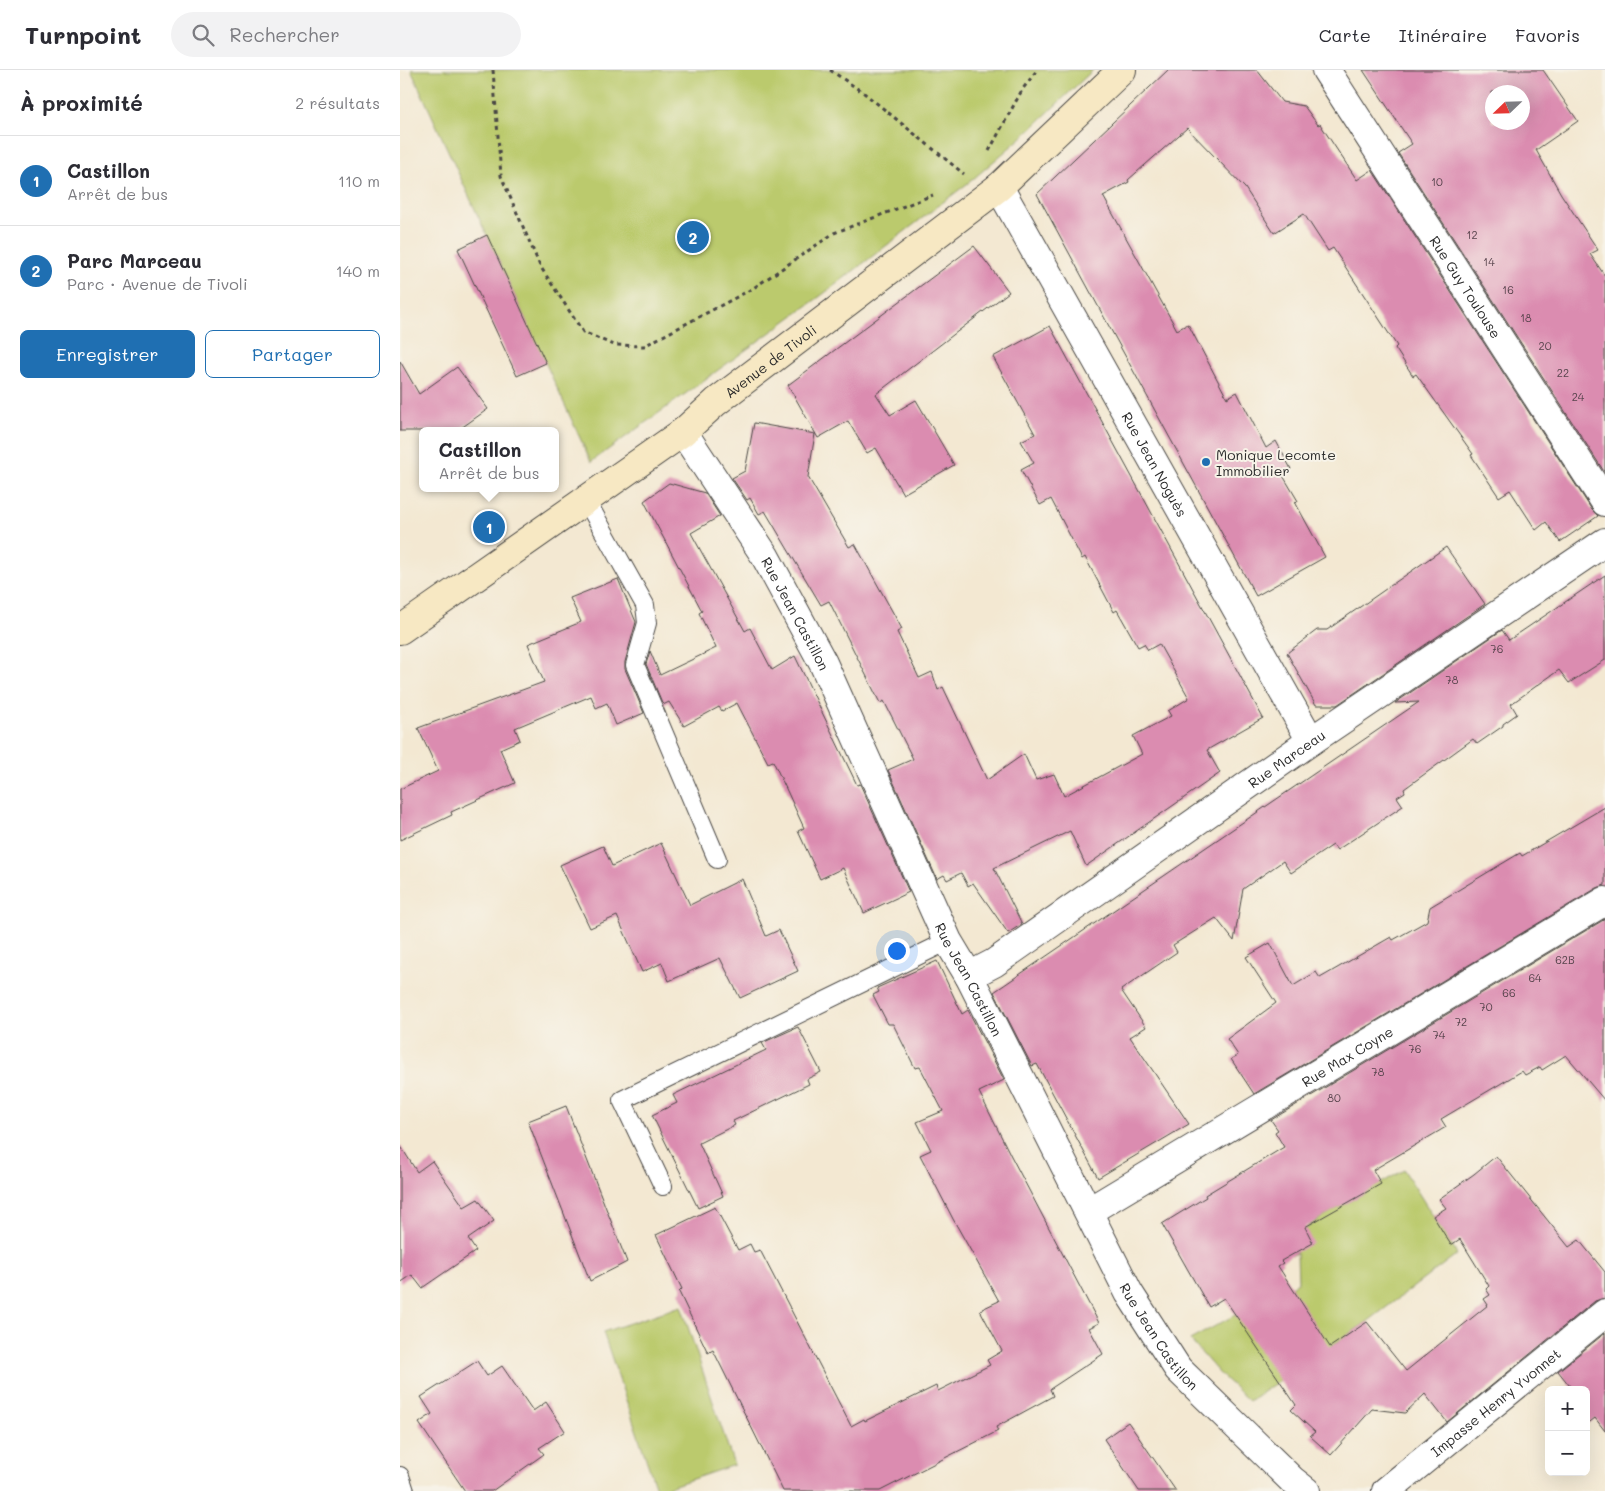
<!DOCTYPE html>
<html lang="fr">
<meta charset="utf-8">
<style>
:root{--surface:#fff;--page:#f2f2f3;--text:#2b2b33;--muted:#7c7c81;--line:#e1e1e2;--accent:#1f6fb2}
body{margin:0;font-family:Mali,sans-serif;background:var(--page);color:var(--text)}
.controls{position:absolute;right:15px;bottom:15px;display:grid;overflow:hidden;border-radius:8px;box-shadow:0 5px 20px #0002}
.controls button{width:45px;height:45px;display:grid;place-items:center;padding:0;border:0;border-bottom:1px solid var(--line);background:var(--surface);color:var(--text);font:25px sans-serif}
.compass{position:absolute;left:1085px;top:15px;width:45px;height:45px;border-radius:50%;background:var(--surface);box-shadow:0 5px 20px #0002;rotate:247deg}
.you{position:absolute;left:496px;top:880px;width:18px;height:18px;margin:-12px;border:4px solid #fff;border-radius:50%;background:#1a73e8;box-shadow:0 0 0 8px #1a73e833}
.badge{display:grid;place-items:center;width:32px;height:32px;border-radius:50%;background:var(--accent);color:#fff;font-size:16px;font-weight:700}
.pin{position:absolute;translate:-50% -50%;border:2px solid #fff;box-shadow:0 1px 5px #0006}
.popup{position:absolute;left:19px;top:357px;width:140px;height:65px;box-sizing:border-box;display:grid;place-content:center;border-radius:8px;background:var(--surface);filter:drop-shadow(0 1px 4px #0005);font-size:16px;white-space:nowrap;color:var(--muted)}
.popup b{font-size:19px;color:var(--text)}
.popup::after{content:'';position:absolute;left:50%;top:100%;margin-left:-10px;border:10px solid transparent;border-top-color:var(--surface)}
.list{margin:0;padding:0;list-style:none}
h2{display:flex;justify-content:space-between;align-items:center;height:65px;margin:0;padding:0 20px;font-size:21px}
h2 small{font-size:16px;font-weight:400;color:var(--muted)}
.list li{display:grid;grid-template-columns:32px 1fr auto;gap:15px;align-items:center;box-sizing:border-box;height:90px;padding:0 20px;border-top:1px solid var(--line)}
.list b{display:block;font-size:19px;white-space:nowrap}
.list p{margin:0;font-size:16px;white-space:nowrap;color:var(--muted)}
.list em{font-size:16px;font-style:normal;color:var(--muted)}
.actions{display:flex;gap:10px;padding:15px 20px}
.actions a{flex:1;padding:11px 0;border:1px solid var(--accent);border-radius:8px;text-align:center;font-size:18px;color:var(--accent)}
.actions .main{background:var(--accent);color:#fff}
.icon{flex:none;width:28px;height:28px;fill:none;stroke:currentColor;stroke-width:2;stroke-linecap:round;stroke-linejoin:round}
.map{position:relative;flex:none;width:1205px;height:1421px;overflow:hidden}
header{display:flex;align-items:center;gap:30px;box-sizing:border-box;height:70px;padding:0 25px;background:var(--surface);border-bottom:1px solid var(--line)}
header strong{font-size:24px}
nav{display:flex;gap:28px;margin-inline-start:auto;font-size:18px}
.search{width:350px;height:45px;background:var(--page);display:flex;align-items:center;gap:12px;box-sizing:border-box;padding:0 18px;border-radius:28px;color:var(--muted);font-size:19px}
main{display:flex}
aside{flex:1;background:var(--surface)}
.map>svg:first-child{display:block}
</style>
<header>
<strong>Turnpoint</strong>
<div class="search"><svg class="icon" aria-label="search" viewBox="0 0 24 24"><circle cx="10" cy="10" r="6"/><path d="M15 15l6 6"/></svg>Rechercher</div>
<nav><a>Carte</a><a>Itinéraire</a><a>Favoris</a></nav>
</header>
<main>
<aside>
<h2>À proximité<small>2 résultats</small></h2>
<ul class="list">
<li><span class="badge">1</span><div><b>Castillon</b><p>Arrêt de bus</p></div><em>110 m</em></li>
<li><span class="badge">2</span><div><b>Parc Marceau</b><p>Parc · Avenue de Tivoli</p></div><em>140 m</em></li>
</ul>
<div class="actions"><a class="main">Enregistrer</a><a>Partager</a></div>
</aside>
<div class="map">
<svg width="1205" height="1421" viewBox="0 0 1205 1421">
<rect width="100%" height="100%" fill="#f7f3e8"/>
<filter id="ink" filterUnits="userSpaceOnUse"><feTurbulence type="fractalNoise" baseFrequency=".02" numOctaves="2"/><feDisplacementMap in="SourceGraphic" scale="10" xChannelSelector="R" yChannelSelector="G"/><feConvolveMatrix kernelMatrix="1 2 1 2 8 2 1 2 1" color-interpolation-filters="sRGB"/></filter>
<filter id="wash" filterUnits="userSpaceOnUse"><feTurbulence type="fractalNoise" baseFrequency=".0096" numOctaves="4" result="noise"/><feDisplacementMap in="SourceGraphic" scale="20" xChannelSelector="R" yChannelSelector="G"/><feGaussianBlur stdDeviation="1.12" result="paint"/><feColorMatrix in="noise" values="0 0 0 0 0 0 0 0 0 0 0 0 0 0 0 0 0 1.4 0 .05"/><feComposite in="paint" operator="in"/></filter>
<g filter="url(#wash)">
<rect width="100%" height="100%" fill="#f3e8d2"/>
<!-- green -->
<path fill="#bbca6d" stroke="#737a4c" d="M 11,0 L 693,0 L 622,67 L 572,110 L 422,225 L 191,392 Z
M 1004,1100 L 1057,1184 L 967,1252 L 849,1331 L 819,1303 L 790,1270 L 844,1240 L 891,1217 L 898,1212 L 897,1183 L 892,1185 L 905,1159 L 924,1146 Z
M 281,1236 L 334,1395 L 257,1421 L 203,1262 Z"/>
<g id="blocks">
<!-- building -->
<path fill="#db8cb0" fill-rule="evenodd" d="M 768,0 L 857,0 L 882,32 L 904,36 L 918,55 L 920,54 L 957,110 L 972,100 L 1192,440 L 1198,446 L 1160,472 L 1146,452 L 1136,460 L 1110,420 L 1099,427 L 1071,385 L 1073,384 L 1016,304 L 1013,306 L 995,278 L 997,276 L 933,178 L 928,181 L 904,144 L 874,163 L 845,118 L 787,58 L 728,110 L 729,112 L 703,126 L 777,260 L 788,254 L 827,328 L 837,322 L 866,378 L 876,371 L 891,399 L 882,404 L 898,431 L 895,432 L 925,487 L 856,526 L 637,124 Z
M 963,0 L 1143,0 L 1178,51 L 1136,80 L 1161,124 L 1198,180 L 1190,184 L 1205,206 L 1205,403 L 998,83 L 1012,74 ZM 1092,22 L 1122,22 L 1122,52 L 1092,52 Z
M 87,165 L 146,293 L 117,306 L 58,179 Z
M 574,176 L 609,222 L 476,324 L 490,345 L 516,330 L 554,395 L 503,424 L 476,378 L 467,383 L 448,351 L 418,368 L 388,315 Z
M 650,256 L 863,648 L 807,680 L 820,703 L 686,796 L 670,761 L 594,798 L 622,854 L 608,863 L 573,813 L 568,816 L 561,803 L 547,810 L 544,805 L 537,809 L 488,700 L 513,689 L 484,631 L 480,633 L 429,531 L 421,535 L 365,441 L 359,444 L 350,428 L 347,430 L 332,408 L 345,401 L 354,353 L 415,364 L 408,407 L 449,477 L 455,474 L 502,559 L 497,562 L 519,608 L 532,602 L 538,620 L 543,617 L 587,710 L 624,684 L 636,710 L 654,704 L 664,726 L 742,684 L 733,666 L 771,646 L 768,641 L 789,628 L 759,574 L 748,580 L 744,574 L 738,577 L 717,540 L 714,542 L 685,487 L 682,489 L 651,429 L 640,435 L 621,400 L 634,393 L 621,371 L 635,364 L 593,287 Z
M 0,291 L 19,324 L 57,297 L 88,339 L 57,361 L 0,361 Z
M 269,413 L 305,423 L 320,446 L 291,463 L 345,561 L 350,558 L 372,600 L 395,586 L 457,715 L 460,714 L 509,822 L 464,843 L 443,798 L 420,809 L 398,761 L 404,758 L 388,723 L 373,691 L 368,693 L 337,633 L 322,641 L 319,637 L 284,656 L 269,632 L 263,635 L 246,594 L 250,581 L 260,605 L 316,578 L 299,543 L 302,541 L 244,431 Z
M 1046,477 L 1085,534 L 937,635 L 916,635 L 887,583 L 917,560 L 927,560 Z
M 1205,505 L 1205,590 L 1169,613 L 1159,600 L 1111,634 L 1117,644 L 1103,654 L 1103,656 L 1077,674 L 1073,669 L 1004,719 L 1005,722 L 997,727 L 1003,736 L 937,780 L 933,775 L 891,803 L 883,791 L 843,819 L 834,871 L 816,848 L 773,875 L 777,882 L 721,920 L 746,957 L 730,967 L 789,1054 L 698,1108 L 637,994 L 632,996 L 594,922 L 1019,632 L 995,633 L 1102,560 L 1109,570 Z
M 218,509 L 236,552 L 225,592 L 225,599 L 244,643 L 216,655 L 207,633 L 196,638 L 191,626 L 115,658 L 120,670 L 100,679 L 115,713 L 51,742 L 52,745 L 0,770 L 0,719 L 38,701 L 18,658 L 144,612 L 128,574 L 181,552 L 170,528 Z
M 1205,737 L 1205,815 L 1197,818 L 854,1024 L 831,989 L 838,985 L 827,969 L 876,933 L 846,887 L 870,873 L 893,916 L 916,902 L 920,908 L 991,867 L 993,870 L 1027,851 L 1030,837 L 1120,783 L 1122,786 Z
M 261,773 L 290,835 L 342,809 L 366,866 L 379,860 L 398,901 L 340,928 L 320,888 L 269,911 L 262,893 L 242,902 L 217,846 L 190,858 L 160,795 L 203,776 L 212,796 Z
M 1205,849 L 1205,1031 L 1166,985 L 1142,1000 L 1140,997 L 1125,1005 L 1122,1001 L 1041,1049 L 1046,1057 L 973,1100 L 981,1114 L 905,1157 L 913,1173 L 881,1191 L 883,1193 L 878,1196 L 930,1277 L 967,1252 L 1006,1301 L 1088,1235 L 1084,1229 L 1090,1225 L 1086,1219 L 1089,1216 L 1060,1169 L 1051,1175 L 1033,1146 L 1046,1138 L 1039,1129 L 1074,1104 L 1096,1086 L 1169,1177 L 1179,1170 L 1205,1202 L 1205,1228 L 1195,1231 L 1047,1352 L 1025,1324 L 1005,1343 L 972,1339 L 931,1385 L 910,1366 L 915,1362 L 891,1340 L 896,1335 L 824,1228 L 809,1237 L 762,1154 L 806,1127 L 805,1125 L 884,1077 L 875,1062 L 878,1060 L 871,1050 Z
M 537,891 L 562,944 L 568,940 L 604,1010 L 579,1022 L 611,1086 L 699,1253 L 689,1258 L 703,1284 L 650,1319 L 653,1326 L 596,1357 L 598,1361 L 480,1421 L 383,1421 L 313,1280 L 308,1283 L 279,1222 L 282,1219 L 256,1165 L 315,1137 L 338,1180 L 350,1174 L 354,1182 L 360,1180 L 451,1356 L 464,1349 L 465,1351 L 536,1316 L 538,1321 L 590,1295 L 587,1290 L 602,1281 L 580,1240 L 599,1231 L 553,1149 L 520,1085 L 531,1080 L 517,1052 L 543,1041 L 520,997 L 515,998 L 493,954 L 488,954 L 473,925 L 479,922 L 477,918 Z
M 398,957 L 421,1002 L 407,1009 L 409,1014 L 333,1051 L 335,1055 L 299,1073 L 323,1126 L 298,1138 L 252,1045 L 277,1033 L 273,1025 L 366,980 L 362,973 Z
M 166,1036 L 227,1192 L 190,1211 L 128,1051 Z
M 0,1075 L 17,1102 L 32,1091 L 64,1137 L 78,1129 L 94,1151 L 68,1169 L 76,1181 L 22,1218 L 12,1205 L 0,1213 Z
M 1205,1263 L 1205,1361 L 1195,1348 L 1186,1355 L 1186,1320 L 1173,1320 L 1158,1301 Z
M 77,1291 L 87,1306 L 102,1296 L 133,1341 L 146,1332 L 165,1361 L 139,1378 L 144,1384 L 92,1421 L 65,1421 L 19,1353 L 32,1344 L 21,1327 Z
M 728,1352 L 776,1421 L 739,1421 L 704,1369 Z"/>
</g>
</g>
<g filter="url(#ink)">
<use href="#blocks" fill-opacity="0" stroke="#494744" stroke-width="1"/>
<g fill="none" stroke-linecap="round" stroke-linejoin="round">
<defs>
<path id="lane" d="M 186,430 L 245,535 L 247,553 L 235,595 L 317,789
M 263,1116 L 222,1030 L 548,871
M 0,1406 L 5,1421"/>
<g id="street">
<path id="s1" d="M 926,0 L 1205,432"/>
<path id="s2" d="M 599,117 L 911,671"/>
<path id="s3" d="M 283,362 L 365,486 L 423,593 L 548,871 L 569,906 L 729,1223 L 778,1299 L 892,1410 L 906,1421"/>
<path id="s4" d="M 569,906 L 594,893 L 911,671 L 1205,472"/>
<path id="s5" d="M 689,1141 L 1205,831"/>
<path id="s6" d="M 986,1421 L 1205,1243"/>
</g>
<g id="secondary">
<path id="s7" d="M 0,560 L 283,362 L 316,332 L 599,117 L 722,0"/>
</g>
</defs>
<!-- lane casing -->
<use href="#lane" stroke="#494744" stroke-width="20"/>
<!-- street casing -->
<use href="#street" stroke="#494744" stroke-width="30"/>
<!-- secondary casing -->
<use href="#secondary" stroke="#494744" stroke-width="30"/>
<!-- path -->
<path stroke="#494744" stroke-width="3" stroke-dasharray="4 4" stroke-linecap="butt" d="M 93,0 L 101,106 L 140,196 L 183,262 L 214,275 L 244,276 L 352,219 L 434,163 L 533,125
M 430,0 L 464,23 L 564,104
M 589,81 L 622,20 L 637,0"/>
<!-- lane -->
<use href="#lane" stroke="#fff" stroke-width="18"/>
<!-- street -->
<use href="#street" stroke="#fff" stroke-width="28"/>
<!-- secondary -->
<use href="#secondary" stroke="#f7e8c3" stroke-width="28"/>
</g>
</g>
<!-- markers -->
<circle fill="#1f6fb2" stroke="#f7f3e8" stroke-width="2" cx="806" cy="392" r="5"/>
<g text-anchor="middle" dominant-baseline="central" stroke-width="4" stroke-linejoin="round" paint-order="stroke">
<!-- number labels -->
<g font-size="11" fill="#57434c">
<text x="1037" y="111">10</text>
<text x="1072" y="164">12</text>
<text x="1089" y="191">14</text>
<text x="1108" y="219">16</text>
<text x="1126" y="247">18</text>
<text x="1145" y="275">20</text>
<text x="1163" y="302">22</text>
<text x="1178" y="326">24</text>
<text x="1097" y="578">76</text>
<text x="1052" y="609">78</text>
<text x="1165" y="889">62B</text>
<text x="1135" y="907">64</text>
<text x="1109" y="922">66</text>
<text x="1086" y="936">70</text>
<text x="1061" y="951">72</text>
<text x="1039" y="964">74</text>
<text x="1015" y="978">76</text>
<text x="978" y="1001">78</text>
<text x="934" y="1027">80</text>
</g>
<!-- street labels -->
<g font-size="14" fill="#2b2b2b" stroke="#f7f3e8">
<text stroke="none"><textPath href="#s1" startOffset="258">Rue Guy Toulouse</textPath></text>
<text stroke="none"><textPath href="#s7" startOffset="458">Avenue de Tivoli</textPath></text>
<text stroke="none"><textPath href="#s2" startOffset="318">Rue Jean Noguès</textPath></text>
<text stroke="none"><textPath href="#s3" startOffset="214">Rue Jean Castillon</textPath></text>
<text stroke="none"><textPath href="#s4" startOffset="385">Rue Marceau</textPath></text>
<text stroke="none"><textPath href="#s3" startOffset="619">Rue Jean Castillon</textPath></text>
<text stroke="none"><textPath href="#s5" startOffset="301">Rue Max Coyne</textPath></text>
<text stroke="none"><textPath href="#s3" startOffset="1024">Rue Jean Castillon</textPath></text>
<text stroke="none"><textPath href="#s6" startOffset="141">Impasse Henry Yvonnet</textPath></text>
</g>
<!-- poi labels -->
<g font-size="14" fill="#2b2b2b" stroke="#f7f3e8" text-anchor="start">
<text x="816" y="384">Monique Lecomte<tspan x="816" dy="16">Immobilier</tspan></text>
</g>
</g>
</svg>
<div class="controls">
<button>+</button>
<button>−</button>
</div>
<svg class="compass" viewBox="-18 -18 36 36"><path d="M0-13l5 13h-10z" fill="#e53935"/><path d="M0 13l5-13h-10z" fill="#7c7c81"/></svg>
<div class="you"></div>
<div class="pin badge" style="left:89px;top:457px">1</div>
<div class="popup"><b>Castillon</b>Arrêt de bus</div>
<div class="pin badge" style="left:293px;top:167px">2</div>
</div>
</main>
